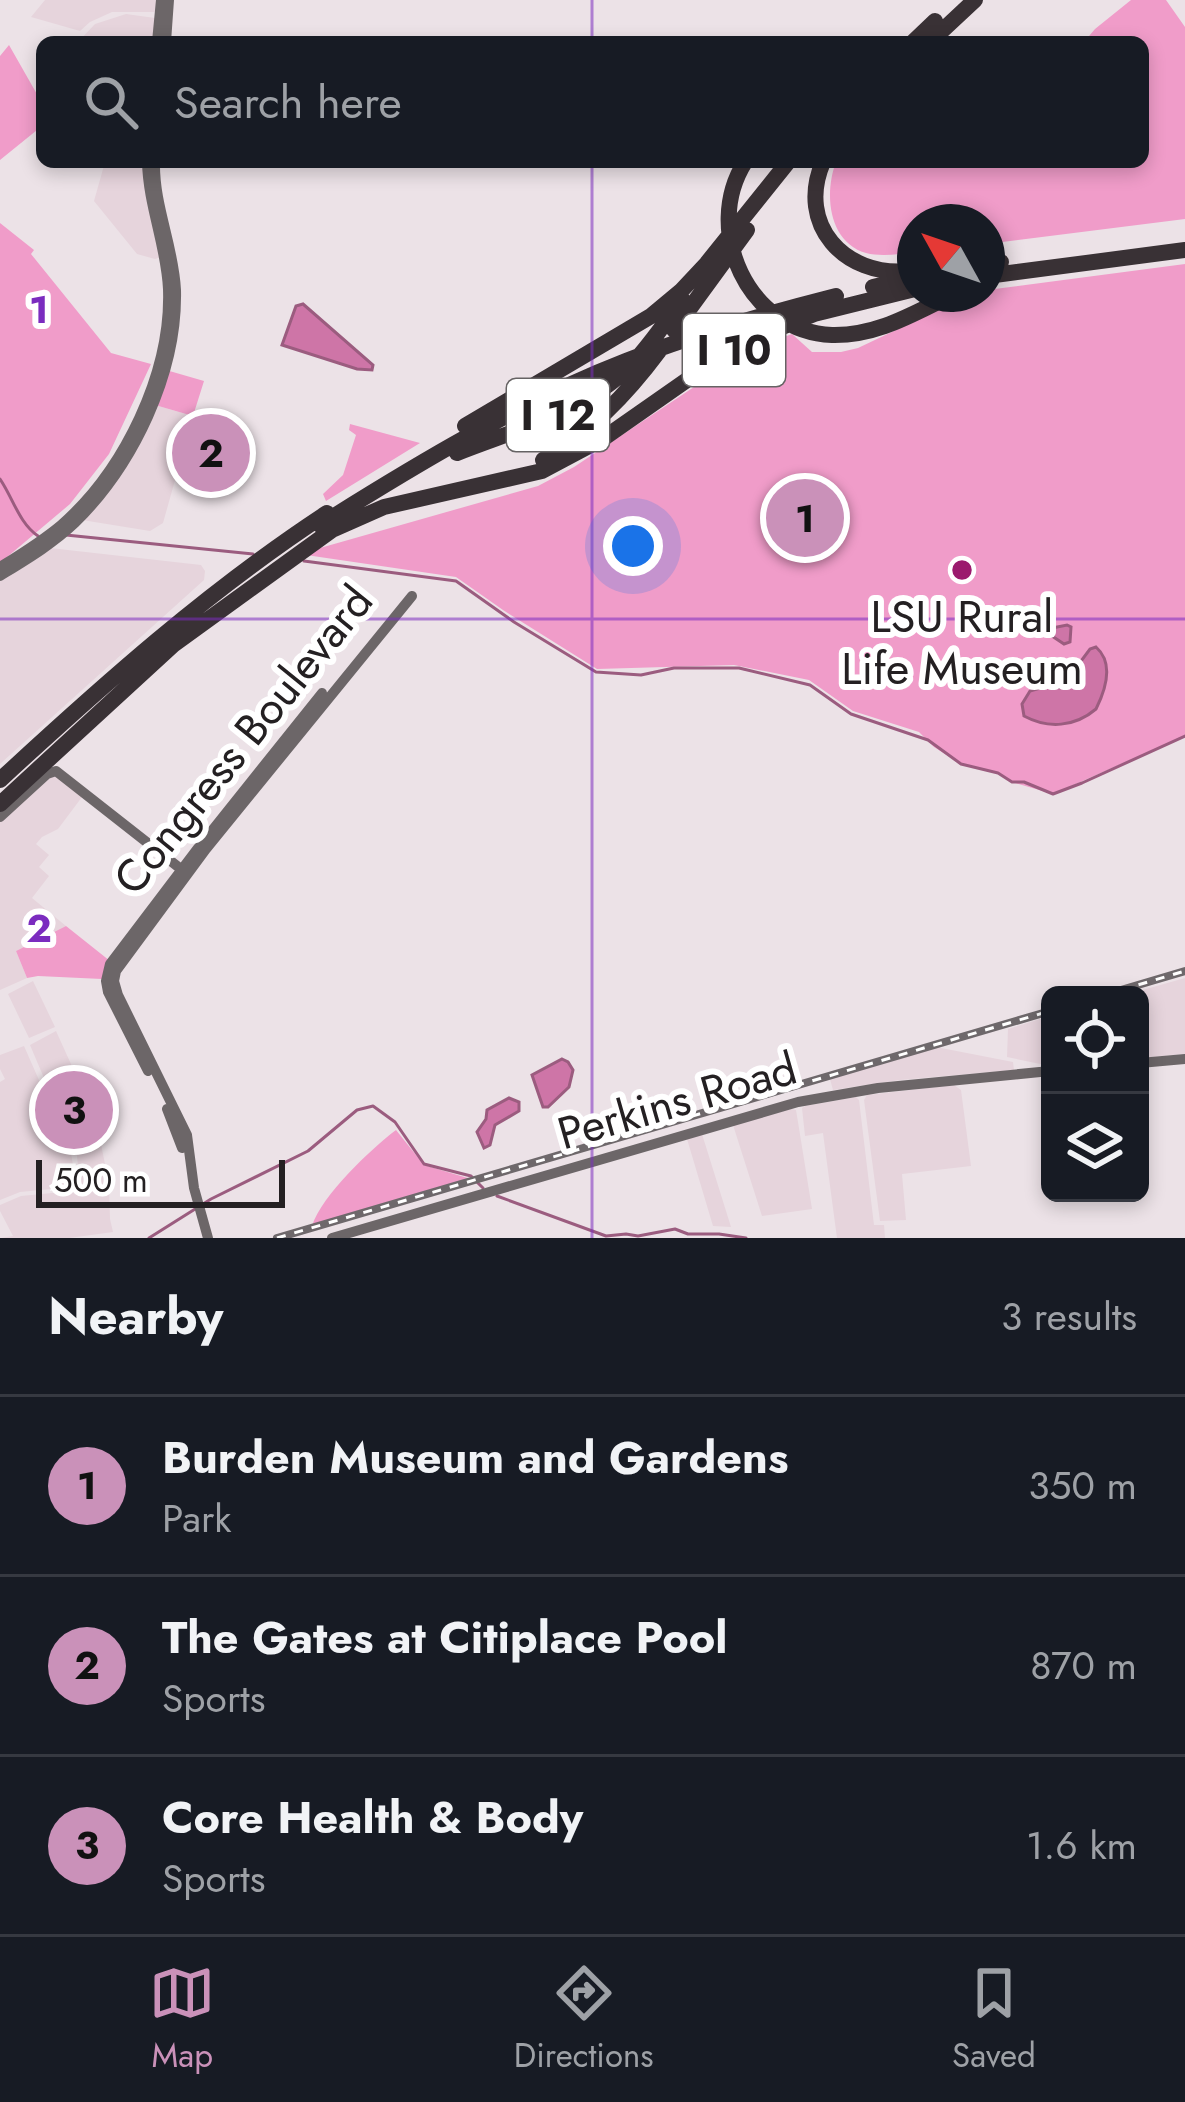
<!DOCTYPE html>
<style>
:root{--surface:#171b24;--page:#20242c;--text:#f1f3f6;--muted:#9ea1a6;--line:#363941;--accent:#ca91b9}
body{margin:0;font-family:Jost,sans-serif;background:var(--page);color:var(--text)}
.controls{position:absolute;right:36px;bottom:36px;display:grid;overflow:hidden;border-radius:18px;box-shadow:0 6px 18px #0003}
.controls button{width:108px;height:108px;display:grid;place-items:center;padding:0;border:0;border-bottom:3px solid var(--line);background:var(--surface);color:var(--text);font:60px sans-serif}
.compass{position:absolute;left:897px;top:204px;width:108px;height:108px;border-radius:50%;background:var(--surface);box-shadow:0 6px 18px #0003;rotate:310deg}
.scale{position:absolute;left:36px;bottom:30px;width:249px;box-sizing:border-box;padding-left:12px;border:6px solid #242022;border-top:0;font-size:33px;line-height:42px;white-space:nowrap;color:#242022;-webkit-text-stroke:9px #fff;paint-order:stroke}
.you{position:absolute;left:633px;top:546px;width:42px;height:42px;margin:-30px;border:9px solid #fff;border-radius:50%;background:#1a73e8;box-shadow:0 0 0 18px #1a73e833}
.badge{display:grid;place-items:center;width:78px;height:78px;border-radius:50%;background:var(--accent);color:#111;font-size:39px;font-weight:700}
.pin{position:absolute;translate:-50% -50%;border:6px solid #fff;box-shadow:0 3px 12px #0006}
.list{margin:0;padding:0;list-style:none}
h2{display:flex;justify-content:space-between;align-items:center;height:156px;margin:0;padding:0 48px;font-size:51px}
h2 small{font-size:39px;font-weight:400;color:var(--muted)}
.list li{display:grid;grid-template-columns:78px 1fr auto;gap:36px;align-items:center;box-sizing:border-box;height:180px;padding:0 48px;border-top:3px solid var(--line)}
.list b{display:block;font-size:45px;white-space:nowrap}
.list p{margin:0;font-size:39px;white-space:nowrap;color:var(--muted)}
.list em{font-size:39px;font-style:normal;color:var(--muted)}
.icon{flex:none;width:66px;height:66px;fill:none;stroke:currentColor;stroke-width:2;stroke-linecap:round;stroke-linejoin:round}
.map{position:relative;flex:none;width:1185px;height:1238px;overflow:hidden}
.search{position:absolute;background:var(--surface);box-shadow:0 6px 18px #0003;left:36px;right:36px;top:36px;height:132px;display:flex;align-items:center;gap:30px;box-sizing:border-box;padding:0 42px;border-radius:18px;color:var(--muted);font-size:45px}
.sheet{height:696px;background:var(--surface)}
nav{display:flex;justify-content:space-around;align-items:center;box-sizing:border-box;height:168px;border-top:3px solid var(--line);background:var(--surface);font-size:33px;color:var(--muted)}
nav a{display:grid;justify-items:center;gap:6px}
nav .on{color:var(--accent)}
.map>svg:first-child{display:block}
</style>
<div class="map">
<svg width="1185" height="1238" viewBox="0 0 1185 1238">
<rect width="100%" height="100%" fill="#ece2e7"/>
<!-- built -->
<path fill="#e6d4dc" d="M 45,0 L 159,0 L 157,9 L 154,12 L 112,12 L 90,22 L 80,31 L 31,17 Z
M 126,14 L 155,18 L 155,42 L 78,42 L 95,24 Z
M 105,162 L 145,162 L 161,257 L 155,259 L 137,254 L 94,201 Z
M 155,405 L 193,416 L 163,523 L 150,531 L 82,520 Z
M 50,548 L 201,565 L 205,571 L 204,580 L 0,764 L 0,579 Z
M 50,771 L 85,793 L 58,829 L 42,837 L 36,844 L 49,855 L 39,867 L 49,876 L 32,898 L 66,926 L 16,951 L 27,978 L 0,990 L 0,818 Z
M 1185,978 L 1185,1054 L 1140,1058 L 1140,995 L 1125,995 Z
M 33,981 L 55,1027 L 29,1038 L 8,994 Z
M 1050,1016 L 1050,1066 L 1007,1057 L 1008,1029 Z
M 56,1031 L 85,1095 L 83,1097 L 101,1144 L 109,1184 L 110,1219 L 113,1232 L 69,1238 L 1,1238 L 13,1236 L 0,1211 L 0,1205 L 21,1196 L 73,1191 L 80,1185 L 77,1156 L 30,1045 Z
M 24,1046 L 71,1153 L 76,1183 L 72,1187 L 20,1192 L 0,1200 L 0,1082 L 5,1079 L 0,1069 L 0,1055 Z
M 936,1047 L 1013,1062 L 1014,1070 L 900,1080 L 833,1090 L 830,1079 Z
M 954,1085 L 961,1090 L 971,1166 L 902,1174 L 906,1220 L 880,1221 L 864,1100 L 867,1095 Z
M 856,1097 L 859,1100 L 874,1225 L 884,1225 L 885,1238 L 837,1238 L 823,1133 L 805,1136 L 802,1108 L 805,1106 Z
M 791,1109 L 796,1110 L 798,1122 L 812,1209 L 762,1216 L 733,1125 Z
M 702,1134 L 731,1227 L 713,1226 L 687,1139 Z"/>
<!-- green -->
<path fill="#f09cc9" d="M 1131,0 L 1166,0 L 1185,27 L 1185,219 L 987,244 L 987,222 L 915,222 L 915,252 C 900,254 881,257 866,253 C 828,242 824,193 836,162 L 1143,162 L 1143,42 L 1084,42 L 1095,29 Z
M 9,45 L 42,103 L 42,126 L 0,160 L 0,56 Z
M 0,223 L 34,250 L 31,254 L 111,353 L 151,364 L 109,454 L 70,504 L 0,563 Z
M 1185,264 L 1185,736 L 1053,794 L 1012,782 L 998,773 L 961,764 L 934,747 L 919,732 L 853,711 L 809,680 L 734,665 L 597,669 L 503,610 L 456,577 L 306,555 L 313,550 L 538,486 L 574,467 L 736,359 L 762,345 L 792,334 L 812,352 L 841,352 L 858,348 L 972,294 L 987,294 L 987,290 Z
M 166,370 L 204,381 L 193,416 L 155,405 Z
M 350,424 L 420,443 L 326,501 L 323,494 L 343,475 L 356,435 L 349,430 Z
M 66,926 L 110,961 L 102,979 L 38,976 L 27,978 L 16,951 Z
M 396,1130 L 424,1165 L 471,1179 L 312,1226 C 322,1195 371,1149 396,1130 Z"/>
<!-- water -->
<path fill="#ce75a7" stroke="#9b5c7f" stroke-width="3" d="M 303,304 L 373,365 L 372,370 L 357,369 L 282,345 L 296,306 Z
M 1042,613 L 1052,628 L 1067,625 L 1071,627 L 1070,642 L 1064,644 L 1049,634 L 1038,634 L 1035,631 L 1034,618 Z
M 1096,647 C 1114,663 1106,689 1096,709 C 1075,727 1048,729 1024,716 L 1022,704 L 1030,691 L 1047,686 L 1061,688 L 1090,649 Z
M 562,1059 L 568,1062 L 573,1070 L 569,1087 L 548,1107 L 543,1107 L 532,1075 Z
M 509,1098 L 519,1102 L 519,1111 L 495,1125 L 490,1145 L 484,1148 L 477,1132 L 486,1119 L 487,1110 Z"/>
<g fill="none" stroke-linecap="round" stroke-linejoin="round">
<!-- stream -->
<path stroke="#9b5c7f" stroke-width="3" d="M 0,479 C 13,498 19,523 38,536
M 66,535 L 253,554
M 304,561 L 456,581 L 514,622 L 596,672 L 641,675 L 674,668 L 739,668 L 810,685 L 851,714 L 928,740 L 961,764 L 998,773 L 1012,782 L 1024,782 L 1053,794 L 1082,783 L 1185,736
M 497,1196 L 606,1236 L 626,1234 L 638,1236 L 675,1229 L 688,1234 L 719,1234 L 746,1238
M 149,1238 L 211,1199 L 308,1151 L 357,1110 L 373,1106 L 395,1122 L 424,1164 L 471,1176 L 483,1188"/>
<!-- secondary -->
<path stroke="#6c6668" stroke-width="10" d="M 157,42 L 161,0
M 166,42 L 169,0
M 0,567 C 21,554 42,541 61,525 C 124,470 171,373 168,289 C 166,245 148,206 147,162
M 0,576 C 26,560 53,544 75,523 C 134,465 178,373 176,290 C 174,246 154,206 155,162
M 0,817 L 47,774 L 56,771 L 186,873
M 1140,1063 L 1185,1059
M 148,1071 L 108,992 L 106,981 L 110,964 L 198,848 L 322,693
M 167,1109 L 182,1148
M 208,1238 L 194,1188 L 187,1135 L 118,995 L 114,981 L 116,971 L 206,849 L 412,596
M 332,1238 L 798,1102 L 878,1088 L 1050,1071"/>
<!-- highway -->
<path stroke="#393135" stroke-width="16" d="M 913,42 L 935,21
M 930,42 L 975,0
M 745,162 C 702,230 748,332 832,335 C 878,336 914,313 954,294
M 823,162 C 796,225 845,277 908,271
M 987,262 L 1001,262
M 707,263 L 788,162
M 987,276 L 1185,250
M 873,287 L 915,277
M 674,330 L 747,230
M 465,426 L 651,316 L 681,291 L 711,259
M 457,453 C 517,429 584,413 631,365 C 650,345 666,322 682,299
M 543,460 C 593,428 624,398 659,351
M 320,525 C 417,464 518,403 626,361 C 695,334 765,314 836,296
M 0,780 C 104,684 208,591 327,513
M 0,804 L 173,645 L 332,530 L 384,507 L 542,471 L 604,438 L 707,366 L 755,338 L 814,314 L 915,289"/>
<defs>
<path id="rail" d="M 1104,995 L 1185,971
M 277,1238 L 1050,1011"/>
</defs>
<!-- rail casing -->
<use href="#rail" stroke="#6e686b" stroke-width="8"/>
<!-- rail -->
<use href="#rail" stroke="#fff" stroke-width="3" stroke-dasharray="9" stroke-linecap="butt"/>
</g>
<!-- grid -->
<path fill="none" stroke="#7b2cbf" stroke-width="3" stroke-opacity="0.55" d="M 592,0 L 592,42M 592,162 L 592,1238M 0,619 L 1185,619"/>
<!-- markers -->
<circle fill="#9b1a6e" stroke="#fff" stroke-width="4.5" cx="962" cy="570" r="12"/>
<g text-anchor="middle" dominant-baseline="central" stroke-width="12" stroke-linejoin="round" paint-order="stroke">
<!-- shield labels -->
<g fill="#fff" stroke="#666364" stroke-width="3">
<rect x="683" y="314" width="102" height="72" rx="9"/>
<rect x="507" y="379" width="102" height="72" rx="9"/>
</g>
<g font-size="42" font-weight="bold" fill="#242022">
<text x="734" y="350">I 10</text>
<text x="558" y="415">I 12</text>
</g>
<!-- poi labels -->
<g font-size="45" fill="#242022" stroke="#fff">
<text x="962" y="616">LSU Rural<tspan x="962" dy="52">Life Museum</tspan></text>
</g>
<!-- street labels -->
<g font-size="45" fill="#242022" stroke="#fff">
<text transform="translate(243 740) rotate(-51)">Congress Boulevard</text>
<text transform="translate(677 1101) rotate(-16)">Perkins Road</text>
</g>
</g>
<g font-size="39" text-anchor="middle" font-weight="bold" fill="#7b2cbf" stroke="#fff" stroke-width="12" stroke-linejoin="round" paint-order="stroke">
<text x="39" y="323">1</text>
<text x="39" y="942">2</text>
</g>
</svg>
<div class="controls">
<button><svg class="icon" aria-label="locate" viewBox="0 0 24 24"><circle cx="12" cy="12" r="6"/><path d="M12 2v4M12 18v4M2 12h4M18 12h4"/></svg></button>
<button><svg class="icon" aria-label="layers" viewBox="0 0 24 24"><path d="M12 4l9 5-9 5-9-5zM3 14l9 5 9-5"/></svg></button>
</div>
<svg class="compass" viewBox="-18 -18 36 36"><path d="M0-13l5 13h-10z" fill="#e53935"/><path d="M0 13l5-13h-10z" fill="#9ea1a6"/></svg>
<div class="scale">500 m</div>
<div class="you"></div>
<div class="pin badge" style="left:805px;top:518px">1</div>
<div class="pin badge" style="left:211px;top:453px">2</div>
<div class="pin badge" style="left:74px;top:1110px">3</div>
<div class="search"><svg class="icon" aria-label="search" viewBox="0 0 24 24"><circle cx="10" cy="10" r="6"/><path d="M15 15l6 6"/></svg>Search here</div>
</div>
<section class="sheet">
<h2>Nearby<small>3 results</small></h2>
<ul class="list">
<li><span class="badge">1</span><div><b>Burden Museum and Gardens</b><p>Park</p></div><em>350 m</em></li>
<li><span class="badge">2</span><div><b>The Gates at Citiplace Pool</b><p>Sports</p></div><em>870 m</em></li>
<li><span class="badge">3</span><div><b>Core Health &amp; Body</b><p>Sports</p></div><em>1.6 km</em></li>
</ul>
</section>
<nav>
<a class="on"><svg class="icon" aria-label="map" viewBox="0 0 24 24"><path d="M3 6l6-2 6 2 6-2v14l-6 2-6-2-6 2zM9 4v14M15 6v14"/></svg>Map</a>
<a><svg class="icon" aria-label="directions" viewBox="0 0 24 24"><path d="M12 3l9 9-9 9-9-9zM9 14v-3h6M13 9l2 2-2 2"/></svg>Directions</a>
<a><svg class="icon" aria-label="saved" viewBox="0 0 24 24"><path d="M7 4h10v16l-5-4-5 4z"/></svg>Saved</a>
</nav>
